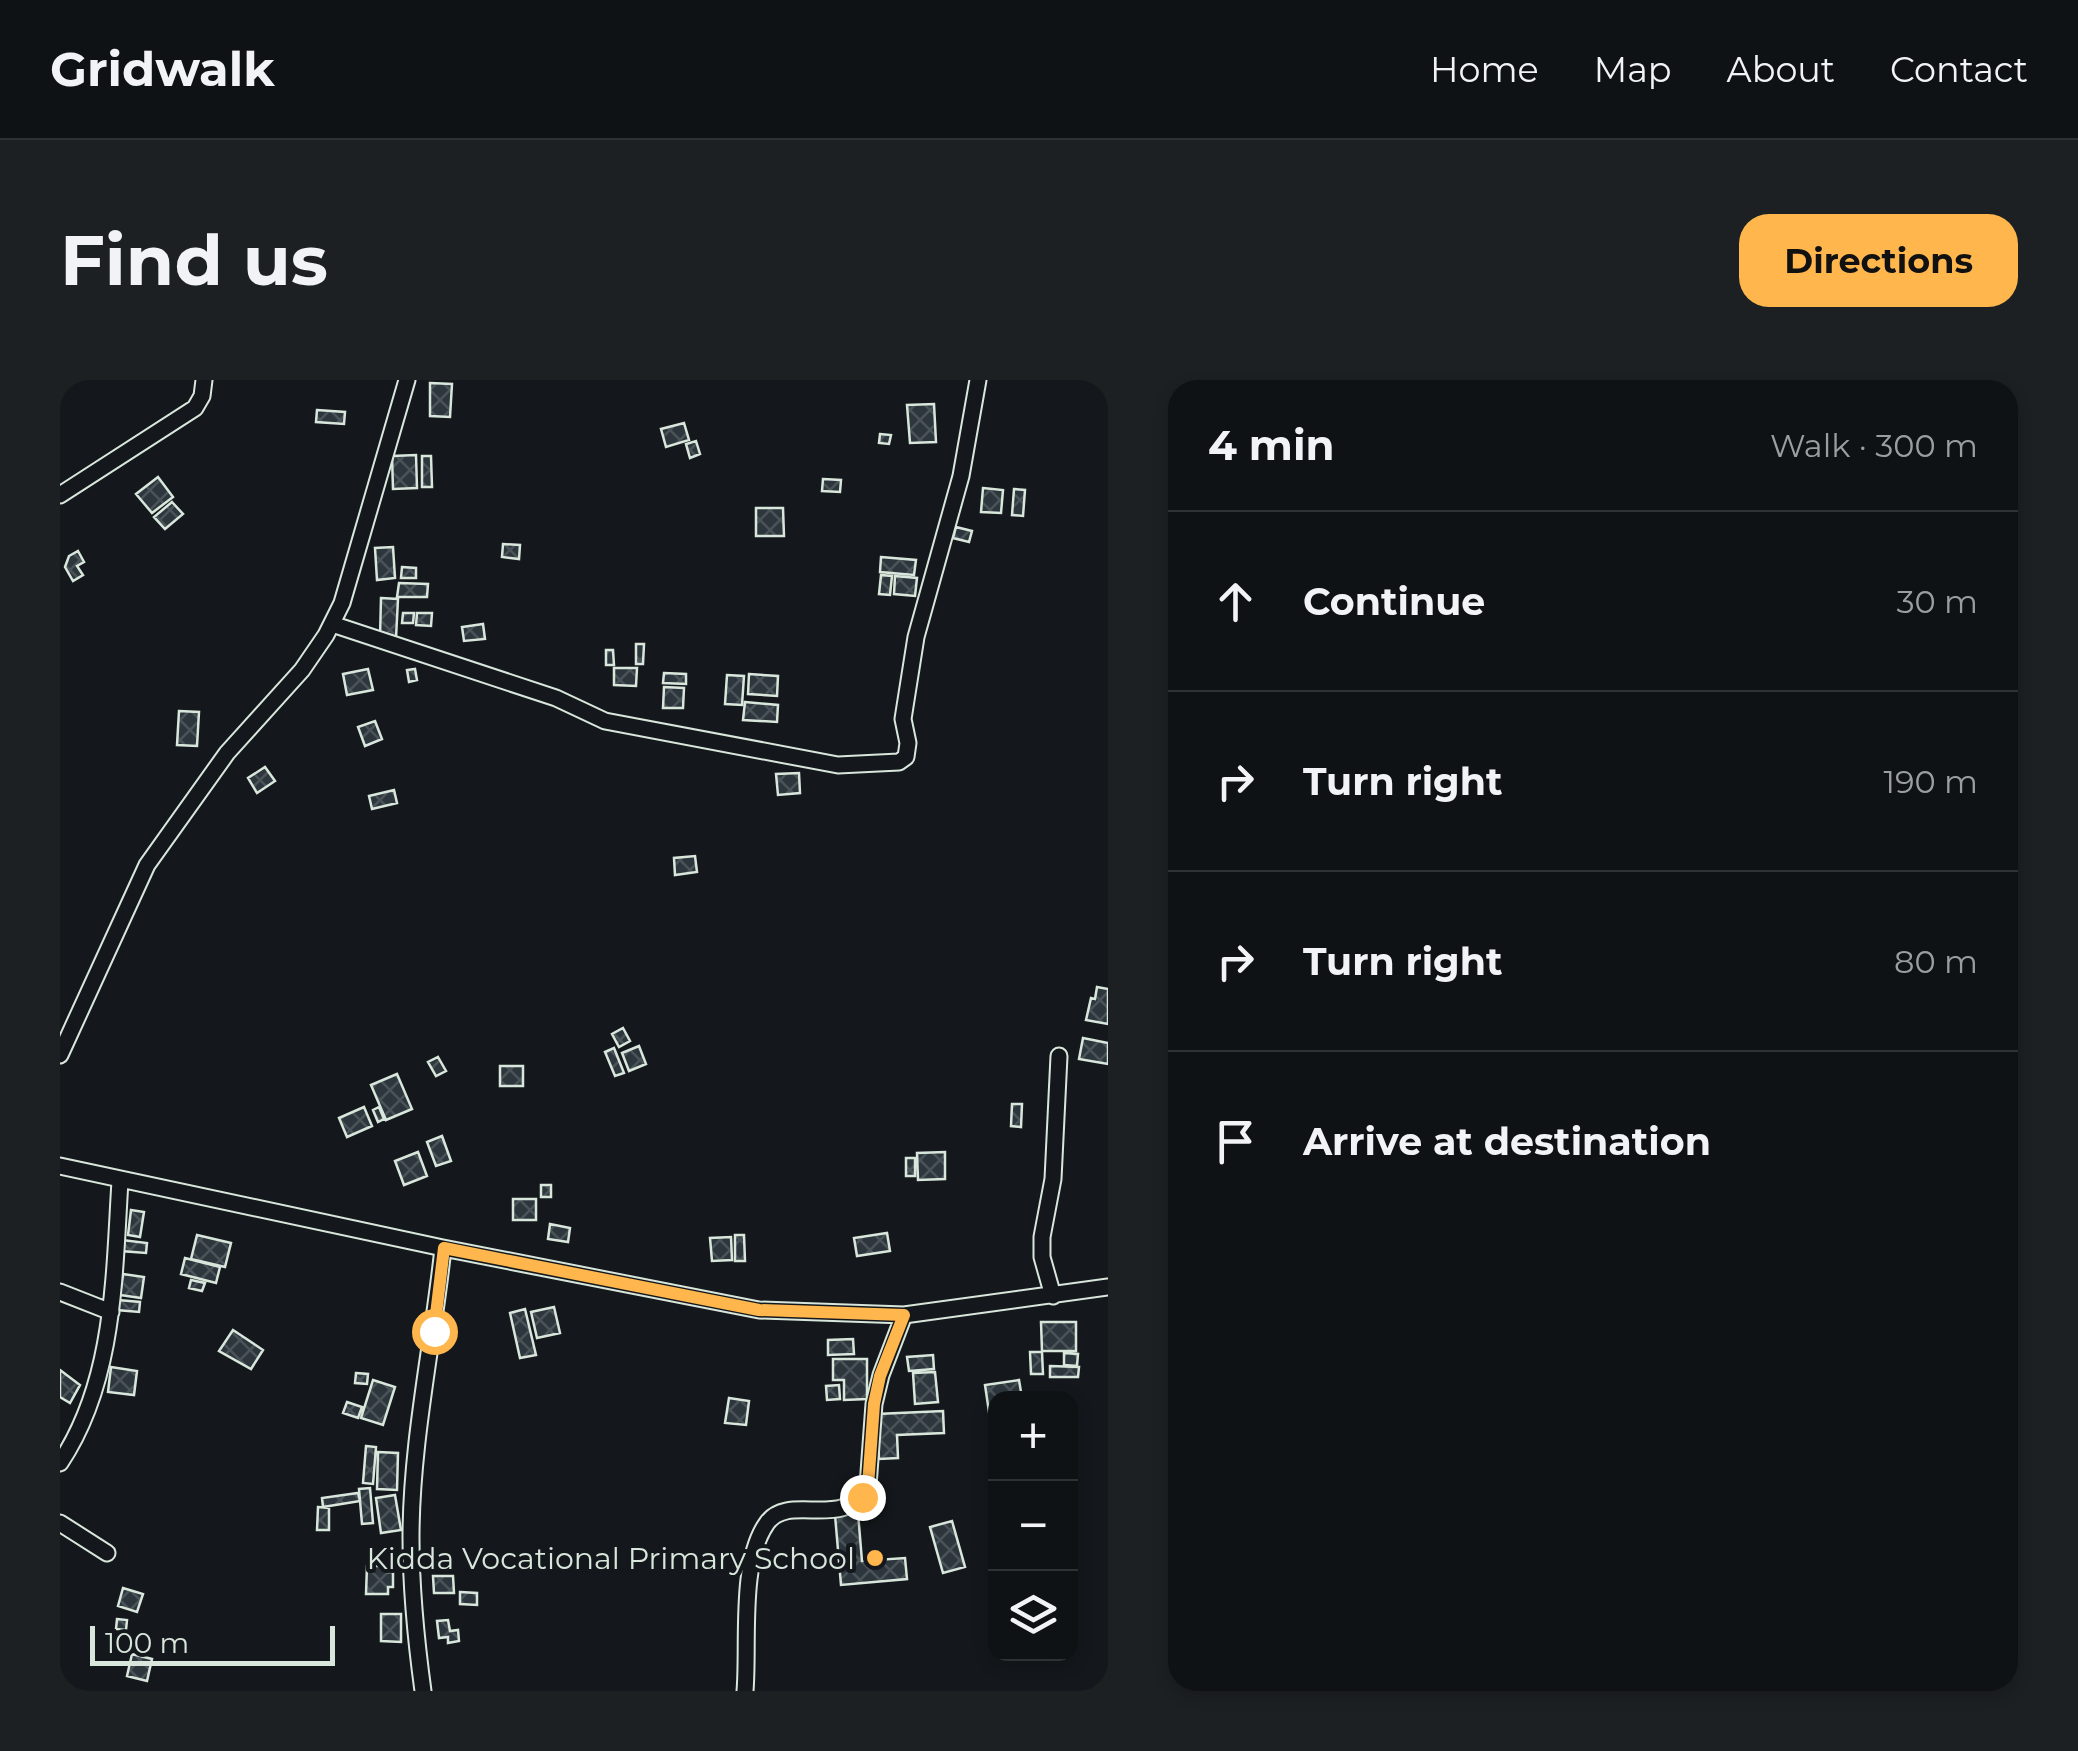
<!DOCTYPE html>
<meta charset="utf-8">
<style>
:root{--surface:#0f1215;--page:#1d2022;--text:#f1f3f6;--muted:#9b9ea0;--line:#2f3234;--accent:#ffb74d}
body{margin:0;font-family:Montserrat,sans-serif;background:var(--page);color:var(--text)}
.controls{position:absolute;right:30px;bottom:30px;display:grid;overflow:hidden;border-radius:20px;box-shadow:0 5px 15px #0003}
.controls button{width:90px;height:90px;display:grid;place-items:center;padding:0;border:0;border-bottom:2px solid var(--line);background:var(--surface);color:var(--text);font:50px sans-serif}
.scale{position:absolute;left:30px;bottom:25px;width:245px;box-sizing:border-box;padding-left:10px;border:5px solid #d8e6dc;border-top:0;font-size:28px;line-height:35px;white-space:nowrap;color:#d8e6dc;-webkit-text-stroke:8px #14181c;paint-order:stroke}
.stop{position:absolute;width:30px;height:30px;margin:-22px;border:8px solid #ffb74d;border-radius:50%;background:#fff}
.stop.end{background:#ffb74d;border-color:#fff;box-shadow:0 2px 10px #0008}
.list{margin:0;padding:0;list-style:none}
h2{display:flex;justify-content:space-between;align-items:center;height:130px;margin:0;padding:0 40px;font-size:42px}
h2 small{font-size:32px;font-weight:400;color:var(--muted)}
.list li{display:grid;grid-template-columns:65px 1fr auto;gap:30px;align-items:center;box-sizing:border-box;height:180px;padding:0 40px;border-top:2px solid var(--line)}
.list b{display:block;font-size:38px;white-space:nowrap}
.list em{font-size:32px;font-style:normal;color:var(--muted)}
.icon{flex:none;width:55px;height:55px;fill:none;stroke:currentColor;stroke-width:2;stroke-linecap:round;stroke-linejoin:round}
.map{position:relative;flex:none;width:1048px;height:1311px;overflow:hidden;border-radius:30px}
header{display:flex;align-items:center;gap:60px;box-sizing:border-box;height:140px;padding:0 50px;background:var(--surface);border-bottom:2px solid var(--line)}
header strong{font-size:48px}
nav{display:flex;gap:55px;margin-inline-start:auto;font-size:35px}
.intro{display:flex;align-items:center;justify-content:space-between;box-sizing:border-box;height:240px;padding:0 60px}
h1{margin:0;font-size:70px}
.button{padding:25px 45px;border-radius:30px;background:var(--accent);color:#111;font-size:35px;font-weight:700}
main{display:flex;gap:60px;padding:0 60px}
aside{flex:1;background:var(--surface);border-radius:30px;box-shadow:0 5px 15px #0003}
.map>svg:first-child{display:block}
</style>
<header>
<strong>Gridwalk</strong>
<nav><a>Home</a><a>Map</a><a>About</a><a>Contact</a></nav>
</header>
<div class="intro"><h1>Find us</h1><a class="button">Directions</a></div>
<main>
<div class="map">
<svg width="1048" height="1311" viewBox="0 0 1048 1311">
<defs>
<pattern id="building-cross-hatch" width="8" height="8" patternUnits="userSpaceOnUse" patternTransform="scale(2.5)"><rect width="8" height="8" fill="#2c363c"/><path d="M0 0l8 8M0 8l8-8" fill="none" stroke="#4a5358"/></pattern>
</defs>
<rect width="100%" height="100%" fill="#14181c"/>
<!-- building -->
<path fill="url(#building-cross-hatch)" stroke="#d8e6dc" stroke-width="2.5" d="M 370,3 L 392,4 L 390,37 L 370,36 Z
M 874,24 L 876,62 L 850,63 L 847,25 Z
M 257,30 L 285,32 L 284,44 L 256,42 Z
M 624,43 L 629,60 L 606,67 L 601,49 Z
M 820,54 L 831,55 L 829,64 L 819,63 Z
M 636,61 L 640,74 L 630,78 L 626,64 Z
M 356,75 L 357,108 L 333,109 L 332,76 Z
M 362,76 L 371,76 L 372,107 L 362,107 Z
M 98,97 L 113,117 L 92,133 L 76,114 Z
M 763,99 L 781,100 L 780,112 L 762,111 Z
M 923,108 L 943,110 L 941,133 L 921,132 Z
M 954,109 L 965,110 L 963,136 L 952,135 Z
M 112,122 L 123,134 L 105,149 L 94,137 Z
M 696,128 L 723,128 L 724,156 L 696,156 Z
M 896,147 L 912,151 L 909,162 L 893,158 Z
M 443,164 L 460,165 L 459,179 L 442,177 Z
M 333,167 L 335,198 L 317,200 L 315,168 Z
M 18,171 L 24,182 L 17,186 L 23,195 L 13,201 L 5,187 L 9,176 Z
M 821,177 L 856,180 L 854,195 L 820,192 Z
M 342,187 L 356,188 L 356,198 L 341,198 Z
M 821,195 L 832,196 L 830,215 L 819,214 Z
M 835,196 L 857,198 L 855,216 L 834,214 Z
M 339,203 L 368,204 L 367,217 L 337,217 Z
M 321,218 L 338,219 L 336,258 L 320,257 Z
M 343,233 L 354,233 L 353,243 L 342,243 Z
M 357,233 L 372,233 L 371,246 L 356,245 Z
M 423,244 L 425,259 L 404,261 L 402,247 Z
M 576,264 L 584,264 L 583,284 L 576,284 Z
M 546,270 L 553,270 L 554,285 L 546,285 Z
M 554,288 L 577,288 L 576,306 L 554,305 Z
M 308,289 L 313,310 L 287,315 L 283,294 Z
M 355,289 L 357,300 L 349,302 L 347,290 Z
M 604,293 L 626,294 L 626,304 L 603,303 Z
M 689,294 L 718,296 L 717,316 L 688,314 Z
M 667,295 L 684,296 L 682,325 L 665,324 Z
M 604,307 L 624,308 L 623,328 L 603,328 Z
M 685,322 L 718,325 L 717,342 L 683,340 Z
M 119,331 L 139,332 L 137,366 L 117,365 Z
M 315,341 L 322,359 L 305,366 L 298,347 Z
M 205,387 L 215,401 L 197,413 L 188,398 Z
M 739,393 L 740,413 L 718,415 L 716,394 Z
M 334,410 L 337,423 L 312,429 L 309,416 Z
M 635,476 L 637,492 L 615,495 L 614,478 Z
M 1037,607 L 1048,609 L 1048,644 L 1026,640 L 1031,618 L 1035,619 Z
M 563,648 L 570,661 L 559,667 L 552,654 Z
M 1023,658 L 1048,663 L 1048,684 L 1019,679 Z
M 579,666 L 586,684 L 569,691 L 562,673 Z
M 554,668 L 564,693 L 555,696 L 545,672 Z
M 378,677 L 386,691 L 376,696 L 368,682 Z
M 440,686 L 463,686 L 463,706 L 440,706 Z
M 337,694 L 352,729 L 326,740 L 311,705 Z
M 952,724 L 962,724 L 961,747 L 951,746 Z
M 304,727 L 312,746 L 287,757 L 279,738 Z
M 319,727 L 324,739 L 318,742 L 313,730 Z
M 382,756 L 391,781 L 376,786 L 367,762 Z
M 358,772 L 367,796 L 344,805 L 335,781 Z
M 885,772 L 885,799 L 858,800 L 857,773 Z
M 846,778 L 855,778 L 855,796 L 846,796 Z
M 481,805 L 491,805 L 491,817 L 481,817 Z
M 453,819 L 476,819 L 476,840 L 453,840 Z
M 71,830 L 84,832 L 80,857 L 68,855 Z
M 490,844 L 510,848 L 508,862 L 488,859 Z
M 827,853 L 830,871 L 797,876 L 794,858 Z
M 137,855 L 171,863 L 165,887 L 131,879 Z
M 675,855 L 684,855 L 685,881 L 675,881 Z
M 671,857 L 672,880 L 652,881 L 650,858 Z
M 62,860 L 87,863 L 86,873 L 61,871 Z
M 125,878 L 160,887 L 156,903 L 121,894 Z
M 63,894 L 84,897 L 81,918 L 60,915 Z
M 131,900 L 145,903 L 142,911 L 129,908 Z
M 58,920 L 80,922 L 79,932 L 57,930 Z
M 494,927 L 500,953 L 477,958 L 471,932 Z
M 465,929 L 476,975 L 460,978 L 450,933 Z
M 981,942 L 1016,942 L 1016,971 L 982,971 Z
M 173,950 L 203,970 L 191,989 L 159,971 Z
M 793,959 L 794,974 L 768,975 L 768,960 Z
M 970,972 L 982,972 L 983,994 L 971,994 Z
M 1004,973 L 1018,974 L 1017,986 L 1004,985 Z
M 873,975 L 874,989 L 849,991 L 847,977 Z
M 773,979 L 807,979 L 807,1019 L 784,1020 L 784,1000 L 773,1000 Z
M 990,986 L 1019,987 L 1018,997 L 990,997 Z
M 51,987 L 77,991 L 74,1015 L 48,1012 Z
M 0,990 L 20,1005 L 10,1023 L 0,1017 Z
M 875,992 L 878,1022 L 855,1024 L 853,993 Z
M 296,993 L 308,994 L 307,1004 L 295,1003 Z
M 313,1000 L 335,1007 L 323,1045 L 301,1038 Z
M 959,1000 L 962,1018 L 936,1018 L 936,1031 L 929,1032 L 925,1005 Z
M 779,1005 L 780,1019 L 767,1020 L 766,1006 Z
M 669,1018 L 689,1021 L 686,1045 L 665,1043 Z
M 287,1022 L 302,1027 L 298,1038 L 283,1033 Z
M 883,1031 L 884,1053 L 837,1055 L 838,1078 L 819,1079 L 817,1034 Z
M 306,1066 L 316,1067 L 313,1104 L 303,1103 Z
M 318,1072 L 338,1073 L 337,1110 L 317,1109 Z
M 310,1108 L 313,1143 L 302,1144 L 299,1109 Z
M 298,1113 L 300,1121 L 263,1127 L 262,1118 Z
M 335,1115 L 341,1150 L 321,1153 L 316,1118 Z
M 258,1127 L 269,1128 L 269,1150 L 257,1150 Z
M 798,1133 L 802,1181 L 845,1178 L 847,1199 L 781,1205 L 775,1135 Z
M 892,1141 L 905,1187 L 883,1193 L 870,1147 Z
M 307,1186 L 329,1186 L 328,1192 L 333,1192 L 333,1207 L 328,1207 L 328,1214 L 306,1214 Z
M 373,1196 L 393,1196 L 394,1213 L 374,1213 Z
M 63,1208 L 83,1214 L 77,1232 L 58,1226 Z
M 400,1212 L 417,1213 L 417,1225 L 400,1224 Z
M 321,1234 L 341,1234 L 341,1262 L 321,1261 Z
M 57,1239 L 67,1240 L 66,1250 L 56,1249 Z
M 388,1240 L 390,1251 L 398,1250 L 399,1261 L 388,1263 L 388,1257 L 379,1258 L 377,1241 Z
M 72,1274 L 92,1279 L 87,1301 L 67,1296 Z"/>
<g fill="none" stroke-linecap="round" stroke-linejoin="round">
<defs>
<path id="minor" d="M 0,115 L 135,28 L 142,16 L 144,0
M 272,244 L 496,318 L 545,341 L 778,385 L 839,382 L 846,377 L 848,363 L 843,339 L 856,257 L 901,96 L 918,0
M 0,675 L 87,485 L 167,373 L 242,290 L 266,255 L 282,223 L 347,0
M 0,786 L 383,868 L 699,930 L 844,935 L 1048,907
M 0,912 L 51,932
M 993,916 L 982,877 L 982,857 L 993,799 L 999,676
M 0,1083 C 55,1001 54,895 60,801
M 0,1143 L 47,1173
M 363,1311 C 356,1260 351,1209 351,1158 C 351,1062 373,964 383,868
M 685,1311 C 689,1264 679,1182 707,1143 C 729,1112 784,1152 808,1106 L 814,1024 L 821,995 L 844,935"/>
</defs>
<!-- minor casing -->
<use href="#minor" stroke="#d8e6dc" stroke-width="19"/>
<!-- minor -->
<use href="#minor" stroke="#14181c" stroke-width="15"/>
</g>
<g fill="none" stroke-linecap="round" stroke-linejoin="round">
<!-- route -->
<path stroke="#ffb74d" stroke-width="12" d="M 374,951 L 384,868 L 699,930 L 844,935 L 820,996 L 814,1024 L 808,1106 L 802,1117"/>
</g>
<!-- markers -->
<circle fill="#ffb74d" stroke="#14181c" stroke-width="4" cx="815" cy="1178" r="10"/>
<g text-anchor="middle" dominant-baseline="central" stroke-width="8" stroke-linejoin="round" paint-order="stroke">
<!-- poi labels -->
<g font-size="30" fill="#d8e6dc" stroke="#14181c" text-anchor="end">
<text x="795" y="1178">Kidda Vocational Primary School</text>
</g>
</g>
</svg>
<div class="controls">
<button>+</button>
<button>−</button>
<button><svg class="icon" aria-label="layers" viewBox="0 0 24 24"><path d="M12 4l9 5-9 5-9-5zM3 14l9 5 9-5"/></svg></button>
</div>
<div class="scale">100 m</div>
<div class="stop" style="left:374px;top:951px"></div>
<div class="stop end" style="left:802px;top:1117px"></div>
</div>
<aside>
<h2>4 min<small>Walk · 300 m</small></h2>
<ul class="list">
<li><svg class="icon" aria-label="ahead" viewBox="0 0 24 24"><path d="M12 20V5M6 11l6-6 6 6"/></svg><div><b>Continue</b></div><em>30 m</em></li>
<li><svg class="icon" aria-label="right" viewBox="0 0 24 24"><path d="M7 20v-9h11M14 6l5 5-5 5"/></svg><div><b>Turn right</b></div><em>190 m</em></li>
<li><svg class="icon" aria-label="right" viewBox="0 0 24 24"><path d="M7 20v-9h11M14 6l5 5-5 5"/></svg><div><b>Turn right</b></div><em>80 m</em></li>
<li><svg class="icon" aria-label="arrive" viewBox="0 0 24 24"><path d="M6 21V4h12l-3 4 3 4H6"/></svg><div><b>Arrive at destination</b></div></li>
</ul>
</aside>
</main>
